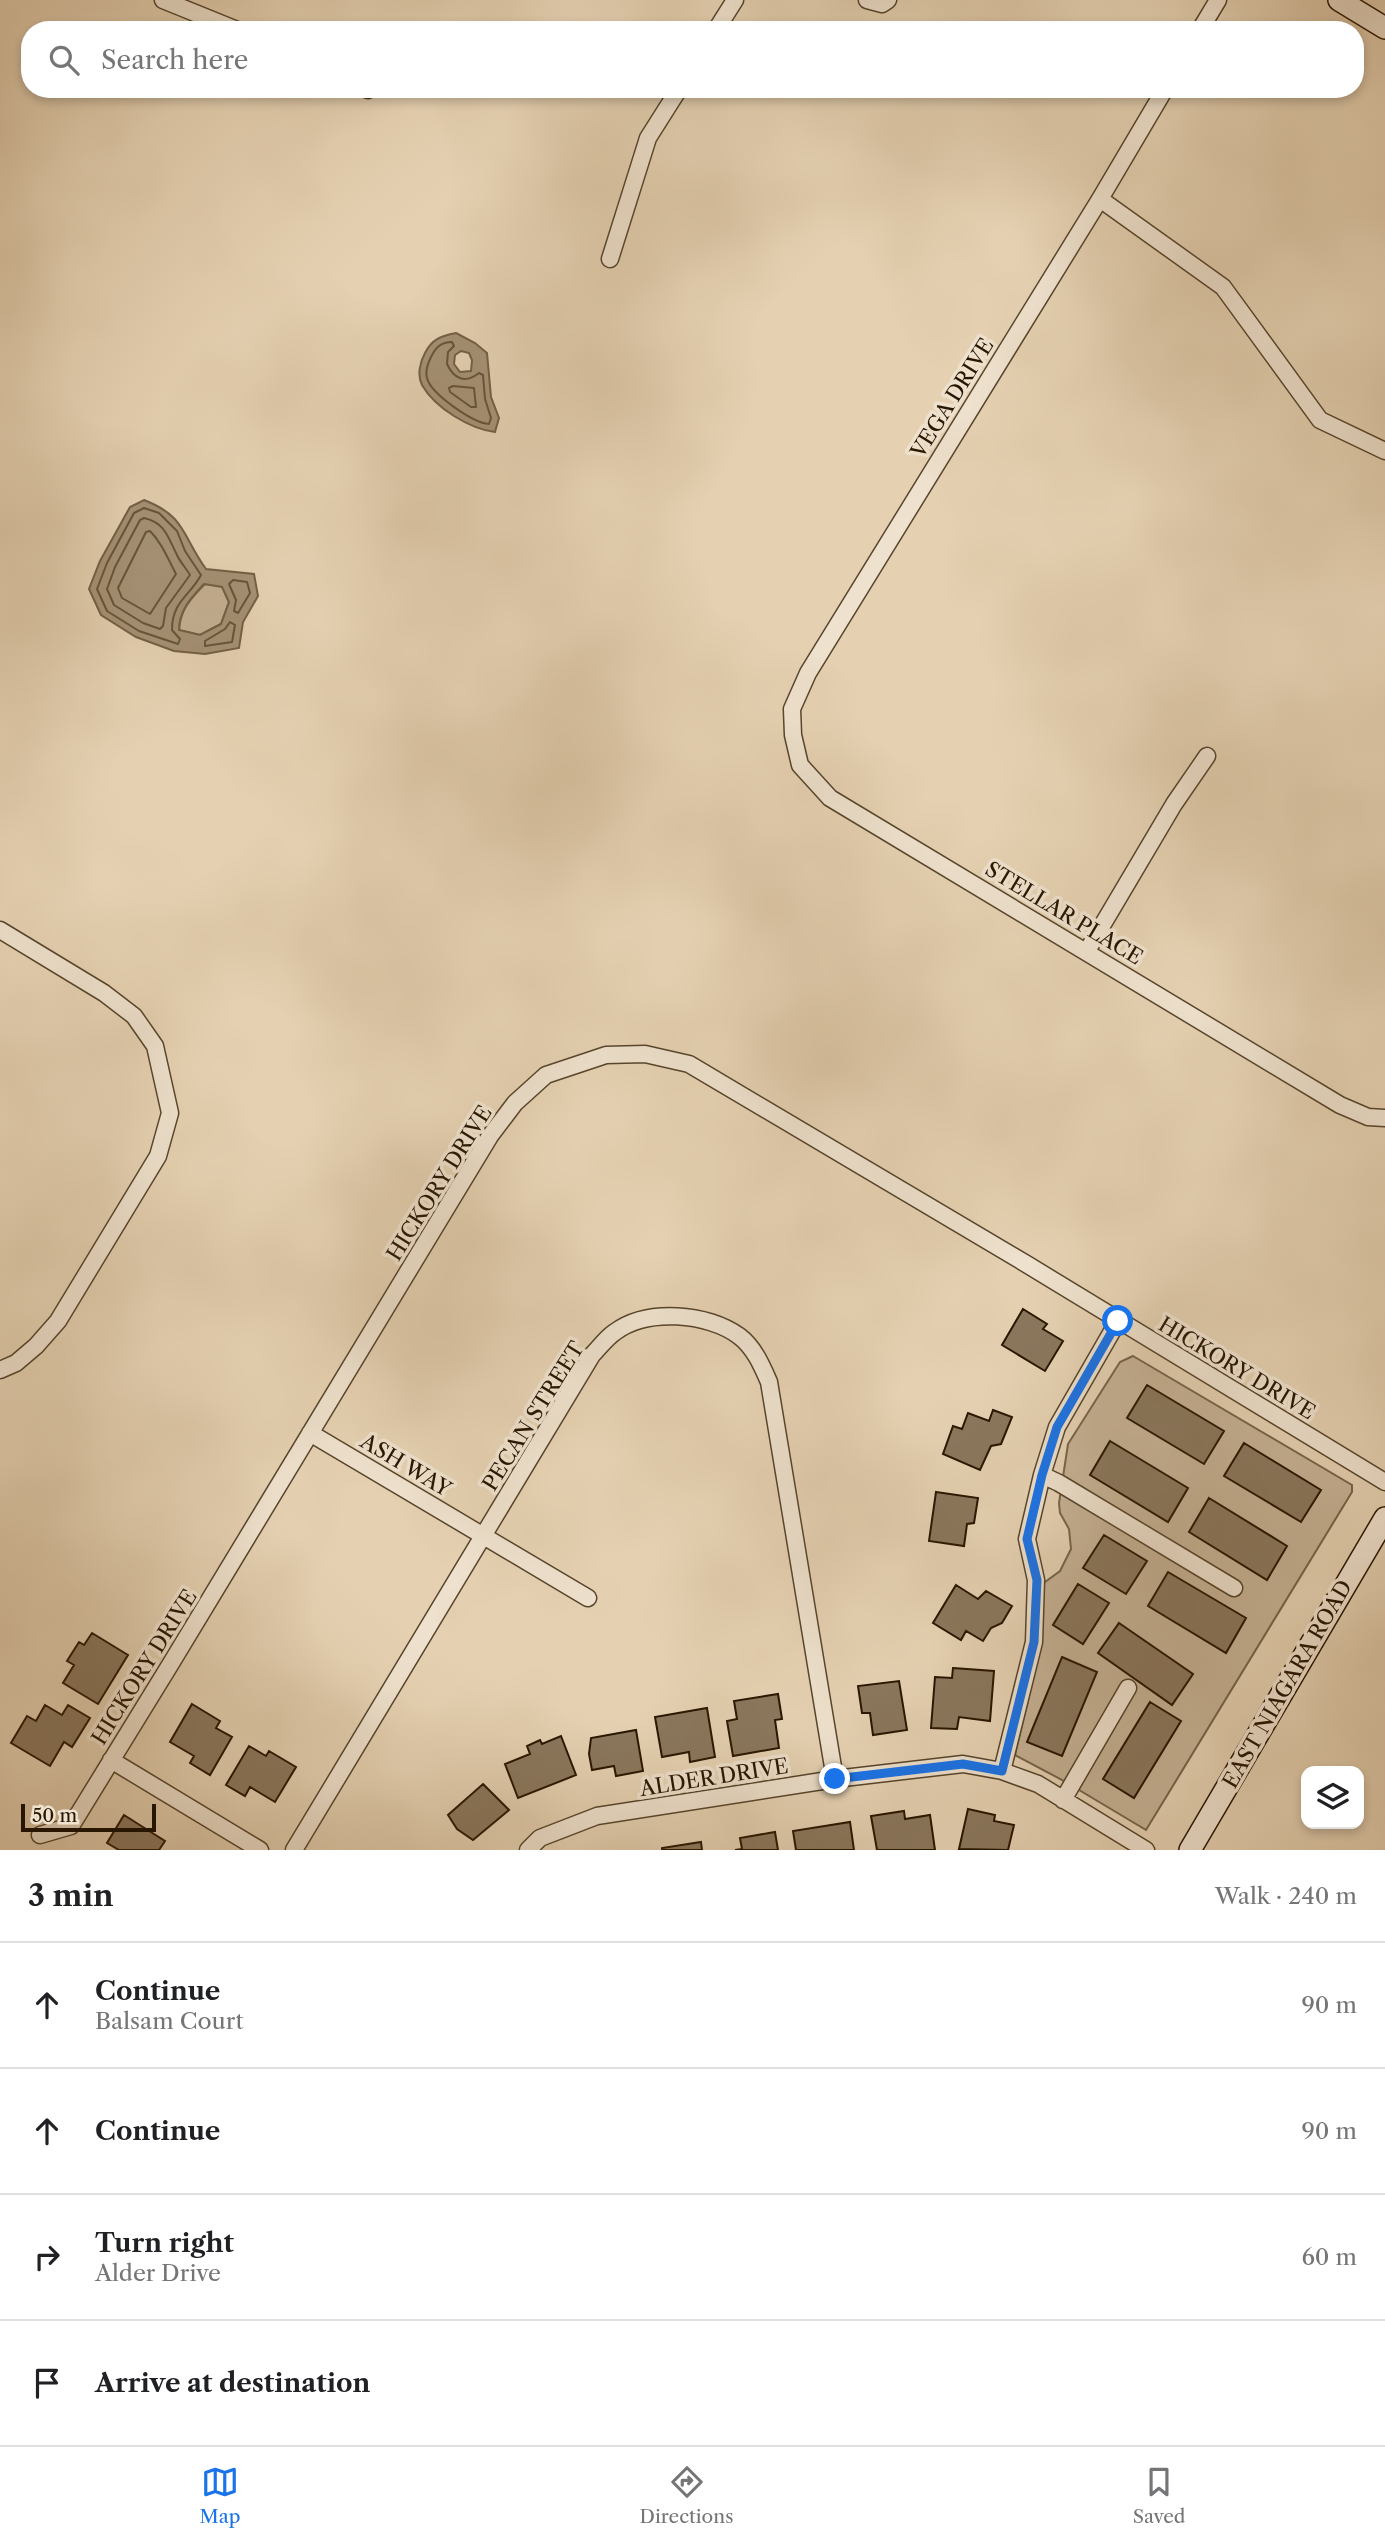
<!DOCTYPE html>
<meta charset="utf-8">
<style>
:root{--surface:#fff;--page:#f6f6f6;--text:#202124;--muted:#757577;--line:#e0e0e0;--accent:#1a73e8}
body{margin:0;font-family:"Libre Caslon Text",serif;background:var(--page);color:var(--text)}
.controls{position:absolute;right:21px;bottom:21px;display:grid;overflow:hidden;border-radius:14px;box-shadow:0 4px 10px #0003}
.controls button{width:63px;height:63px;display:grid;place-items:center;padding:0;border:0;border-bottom:2px solid var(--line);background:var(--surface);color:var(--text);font:35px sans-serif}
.scale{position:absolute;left:21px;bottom:18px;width:135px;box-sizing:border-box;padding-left:7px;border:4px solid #281600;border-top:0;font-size:19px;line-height:24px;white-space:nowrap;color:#281600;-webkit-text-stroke:5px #eee1cd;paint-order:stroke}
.stop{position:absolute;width:21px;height:21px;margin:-16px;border:5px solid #1a73e8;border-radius:50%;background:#fff}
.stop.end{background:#1a73e8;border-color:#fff;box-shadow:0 2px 7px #0008}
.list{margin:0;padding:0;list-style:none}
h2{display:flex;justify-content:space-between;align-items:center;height:91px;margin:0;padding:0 28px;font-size:30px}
h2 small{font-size:23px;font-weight:400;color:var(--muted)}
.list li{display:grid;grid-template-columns:46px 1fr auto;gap:21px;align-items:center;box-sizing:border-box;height:126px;padding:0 28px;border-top:2px solid var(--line)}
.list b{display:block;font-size:26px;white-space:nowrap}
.list p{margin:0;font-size:23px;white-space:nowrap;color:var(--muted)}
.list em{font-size:23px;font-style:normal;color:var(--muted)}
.icon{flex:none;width:38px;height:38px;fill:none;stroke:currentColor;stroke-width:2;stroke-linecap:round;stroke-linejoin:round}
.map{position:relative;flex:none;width:1385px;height:1850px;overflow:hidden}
.search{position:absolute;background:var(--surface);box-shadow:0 4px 10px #0003;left:21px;right:21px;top:21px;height:77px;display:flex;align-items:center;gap:18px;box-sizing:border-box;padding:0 24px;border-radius:28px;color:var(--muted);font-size:26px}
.sheet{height:595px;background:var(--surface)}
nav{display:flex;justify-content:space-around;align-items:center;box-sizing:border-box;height:98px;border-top:2px solid var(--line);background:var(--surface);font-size:19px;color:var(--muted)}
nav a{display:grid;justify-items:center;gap:4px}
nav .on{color:var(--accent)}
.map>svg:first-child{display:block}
</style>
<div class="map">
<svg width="1385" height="1850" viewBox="0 0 1385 1850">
<rect width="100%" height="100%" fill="#e5d1b2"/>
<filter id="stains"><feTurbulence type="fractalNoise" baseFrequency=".00286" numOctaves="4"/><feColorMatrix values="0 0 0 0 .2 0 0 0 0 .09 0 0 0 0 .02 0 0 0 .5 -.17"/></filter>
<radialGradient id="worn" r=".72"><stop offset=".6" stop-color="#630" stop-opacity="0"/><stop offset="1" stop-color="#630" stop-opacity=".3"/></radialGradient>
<!-- green -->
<path fill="#c5b194" stroke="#76644a" stroke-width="2" d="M 205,584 L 222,586 L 229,602 L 221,624 L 200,635 L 179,630 C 180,610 191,598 205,584 Z
M 1133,1356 L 1352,1485 L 1352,1492 L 1146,1830 L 1064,1781 L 1015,1755 L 1039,1653 L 1041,1585 L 1060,1571 L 1071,1549 L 1069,1529 L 1060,1513 L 1059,1503 L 1068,1444 L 1120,1362 Z"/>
<!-- water -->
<path fill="#a59175" stroke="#736046" stroke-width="2" fill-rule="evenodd" d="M 456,333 L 475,343 L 487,353 L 491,397 L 499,418 L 495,432 C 470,429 435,408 422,385 C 417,375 420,362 425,353 C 432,339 441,336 456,333 ZM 461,351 L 469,353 L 472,360 L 471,371 L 460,372 L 454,364 L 455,355 Z
M 144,500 C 186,516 182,536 206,569 L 254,574 L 258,596 L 243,622 L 239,648 L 205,654 L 174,651 L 136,637 L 101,615 L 89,589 L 100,561 L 130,507 ZM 204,584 L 222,587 L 229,602 L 221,624 L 200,635 L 179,630 C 179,610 191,598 204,584 Z"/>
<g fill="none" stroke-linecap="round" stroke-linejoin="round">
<!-- shore -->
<path stroke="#66543a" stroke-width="2" d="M 452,342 L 454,346 L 448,352 L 447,364 C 454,379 465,384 479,373 L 483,375 L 485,399 L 491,418 L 489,424 C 473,423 431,394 427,378 C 425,371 428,363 431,357 C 436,347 441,342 452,342 Z
M 453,386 L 474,388 L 476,407 L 471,407 L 450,392 L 449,388 Z
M 144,508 L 159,513 L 177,531 L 185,551 L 201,575 C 190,596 172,601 172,630 L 180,639 L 178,644 L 139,631 L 107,611 L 97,589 L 107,563 L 134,513 Z
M 144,518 C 166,523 168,538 177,555 C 180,562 186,568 190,575 L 166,608 L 163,626 L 160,629 L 143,623 L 114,605 L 107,589 L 115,567 L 140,520 Z
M 150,531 C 162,543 168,559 176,574 L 150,614 L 122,598 L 118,588 L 146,532 Z
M 233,580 L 247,582 L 250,593 L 238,613 L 234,611 L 236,600 L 229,584 Z
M 230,622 L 235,625 L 232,642 L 205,646 L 205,641 L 225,629 Z"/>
</g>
<!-- building -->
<path fill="#8a775d" stroke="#281600" stroke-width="2" d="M 1023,1309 L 1047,1324 L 1043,1329 L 1063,1341 L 1045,1371 L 1002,1345 Z
M 1147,1385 L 1224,1431 L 1204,1464 L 1127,1418 Z
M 993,1410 L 1012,1417 L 1001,1444 L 991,1446 L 980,1470 L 943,1454 L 953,1426 L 962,1429 L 968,1413 L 989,1421 Z
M 1110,1441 L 1188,1488 L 1168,1522 L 1090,1475 Z
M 1244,1443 L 1321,1490 L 1301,1522 L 1224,1476 Z
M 936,1492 L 978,1498 L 974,1523 L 967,1524 L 964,1546 L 929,1541 Z
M 1209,1498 L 1287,1546 L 1267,1580 L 1189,1532 Z
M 1104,1535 L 1147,1561 L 1126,1594 L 1083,1568 Z
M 1168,1572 L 1246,1618 L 1226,1653 L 1148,1606 Z
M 1078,1584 L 1109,1603 L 1083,1644 L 1053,1625 Z
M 956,1585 L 978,1599 L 986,1591 L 1012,1606 L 1002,1623 L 991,1628 L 983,1641 L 966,1631 L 961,1640 L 933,1623 Z
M 1119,1623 L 1193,1674 L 1172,1705 L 1098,1653 Z
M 92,1633 L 128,1655 L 98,1704 L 63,1683 L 74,1665 L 67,1661 L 79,1642 L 84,1645 Z
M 1062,1657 L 1097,1672 L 1062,1756 L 1027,1742 Z
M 953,1668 L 994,1671 L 990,1721 L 959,1717 L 957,1729 L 931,1728 L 935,1677 L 952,1678 Z
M 899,1681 L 907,1730 L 873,1735 L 870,1713 L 862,1713 L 858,1686 Z
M 778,1694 L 782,1719 L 775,1720 L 779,1748 L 733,1756 L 727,1721 L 737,1719 L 734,1701 Z
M 1150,1702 L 1181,1721 L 1134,1798 L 1103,1779 Z
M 192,1704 L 220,1721 L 216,1728 L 232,1737 L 210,1775 L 190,1763 L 194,1756 L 170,1742 Z
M 45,1705 L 62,1715 L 68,1705 L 90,1718 L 72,1747 L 64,1742 L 50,1766 L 11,1743 L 27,1716 L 36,1721 Z
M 707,1708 L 715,1757 L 690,1762 L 689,1752 L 662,1757 L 655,1717 Z
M 636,1730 L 643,1771 L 616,1776 L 614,1766 L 592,1770 L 589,1754 L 591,1738 Z
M 561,1736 L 576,1775 L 518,1798 L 505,1764 L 530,1754 L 527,1746 L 540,1740 L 542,1744 Z
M 249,1746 L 266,1756 L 269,1751 L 296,1767 L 275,1802 L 250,1787 L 245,1796 L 226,1785 Z
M 483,1784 L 509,1810 L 473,1840 L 457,1829 L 448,1815 Z
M 968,1809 L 995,1815 L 994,1821 L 1014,1825 L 1008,1850 L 959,1849 Z
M 904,1811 L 905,1819 L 930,1815 L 935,1850 L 877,1850 L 871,1816 Z
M 124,1815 L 165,1841 L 159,1850 L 119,1850 L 107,1843 Z
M 850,1822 L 854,1850 L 796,1850 L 793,1831 Z
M 775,1832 L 778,1850 L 735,1850 L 742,1849 L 740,1838 Z
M 701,1842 L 702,1850 L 662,1850 L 662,1848 Z"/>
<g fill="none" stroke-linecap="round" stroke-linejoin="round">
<defs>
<path id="street" d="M 163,0 L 237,30
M 867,0 L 882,4 L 888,0
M 716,30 L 735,0
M 1200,30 L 1218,0
M 366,89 L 368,90
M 1165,89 L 1100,199 L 808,673 L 792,709 L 793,735 L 800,765 L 830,798 L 1340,1105 L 1368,1117 L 1385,1118
M 1100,199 L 1223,287 L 1320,420 L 1385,451
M 610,259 L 648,138 L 679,89
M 0,930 L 104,993 L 134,1016 L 155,1046 L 170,1113 L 158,1156 L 58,1321 L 36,1346 L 16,1363 L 0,1370
M 1087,951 L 1174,804 L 1207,756
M 310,1433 L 588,1598
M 1042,1475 L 1059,1483 L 1234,1588
M 111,1760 L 260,1850
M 1002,1771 L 1034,1642 L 1036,1580 L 1027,1539 L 1042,1475 L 1057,1427 L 1118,1321
M 1063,1800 L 1128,1688
M 40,1835 L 71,1826 L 170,1665 L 490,1136 L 515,1103 L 546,1075 L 606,1055 L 645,1054 L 689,1064 L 1028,1265 L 1385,1482
M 294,1850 L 592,1355 C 599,1348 606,1338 615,1332 C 647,1308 708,1313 739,1336 C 754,1347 762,1366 769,1382 L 835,1779
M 528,1850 L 540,1838 L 597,1816 L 835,1779 L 963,1764 L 1002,1771 L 1038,1784 L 1146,1850"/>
<path id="secondary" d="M 1339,0 L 1385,28
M 1190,1850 L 1385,1518"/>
</defs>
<!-- street casing -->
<use href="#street" stroke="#57452c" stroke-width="19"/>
<!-- secondary casing -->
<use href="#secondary" stroke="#281600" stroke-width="24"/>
<!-- street -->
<use href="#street" stroke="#eee1cd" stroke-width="16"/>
<!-- secondary -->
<use href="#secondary" stroke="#eee1cd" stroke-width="21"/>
</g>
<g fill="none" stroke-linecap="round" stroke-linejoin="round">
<!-- route -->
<path stroke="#1a73e8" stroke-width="9" d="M 835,1779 L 963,1764 L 1002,1771 L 1034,1642 L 1037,1580 L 1027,1539 L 1042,1475 L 1057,1427 L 1118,1321"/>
</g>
<g text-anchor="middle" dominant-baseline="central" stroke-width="7" stroke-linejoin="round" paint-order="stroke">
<!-- street labels -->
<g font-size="21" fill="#281600" stroke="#eee1cd">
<text transform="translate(952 398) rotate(-58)">VEGA DRIVE</text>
<text transform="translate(1064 913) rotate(31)">STELLAR PLACE</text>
<text transform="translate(439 1183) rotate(-58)">HICKORY DRIVE</text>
<text transform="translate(1237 1368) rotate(31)">HICKORY DRIVE</text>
<text transform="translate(533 1416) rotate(-58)">PECAN STREET</text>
<text transform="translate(406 1465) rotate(31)">ASH WAY</text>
<text transform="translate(144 1667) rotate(-58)">HICKORY DRIVE</text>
<text transform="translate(1287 1684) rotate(-60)">EAST NIAGARA ROAD</text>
<text transform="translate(714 1777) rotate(-9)">ALDER DRIVE</text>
</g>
</g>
<rect width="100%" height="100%" filter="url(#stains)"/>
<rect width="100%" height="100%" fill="url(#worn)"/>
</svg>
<div class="controls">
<button><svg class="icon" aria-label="layers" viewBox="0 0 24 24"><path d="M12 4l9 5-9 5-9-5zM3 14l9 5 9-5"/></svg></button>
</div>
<div class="scale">50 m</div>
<div class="stop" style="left:1118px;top:1321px"></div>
<div class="stop end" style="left:835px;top:1779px"></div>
<div class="search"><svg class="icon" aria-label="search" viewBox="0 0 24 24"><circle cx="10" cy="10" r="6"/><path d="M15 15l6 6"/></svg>Search here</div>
</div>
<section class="sheet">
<h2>3 min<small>Walk · 240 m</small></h2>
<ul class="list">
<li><svg class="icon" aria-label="ahead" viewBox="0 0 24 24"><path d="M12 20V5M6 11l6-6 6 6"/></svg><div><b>Continue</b><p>Balsam Court</p></div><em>90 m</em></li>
<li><svg class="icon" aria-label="ahead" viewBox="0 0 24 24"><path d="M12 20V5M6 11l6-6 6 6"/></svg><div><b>Continue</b></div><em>90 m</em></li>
<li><svg class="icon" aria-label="right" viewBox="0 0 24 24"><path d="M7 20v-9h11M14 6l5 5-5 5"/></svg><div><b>Turn right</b><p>Alder Drive</p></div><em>60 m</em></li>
<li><svg class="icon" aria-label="arrive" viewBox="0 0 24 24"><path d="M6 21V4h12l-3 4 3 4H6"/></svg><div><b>Arrive at destination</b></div></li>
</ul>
</section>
<nav>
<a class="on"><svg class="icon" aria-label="map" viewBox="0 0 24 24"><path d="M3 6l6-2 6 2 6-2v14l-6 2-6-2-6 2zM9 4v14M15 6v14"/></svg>Map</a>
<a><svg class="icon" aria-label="directions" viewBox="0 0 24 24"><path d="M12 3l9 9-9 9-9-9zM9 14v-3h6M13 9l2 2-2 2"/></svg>Directions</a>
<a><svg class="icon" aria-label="saved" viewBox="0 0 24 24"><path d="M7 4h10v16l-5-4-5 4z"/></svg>Saved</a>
</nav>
